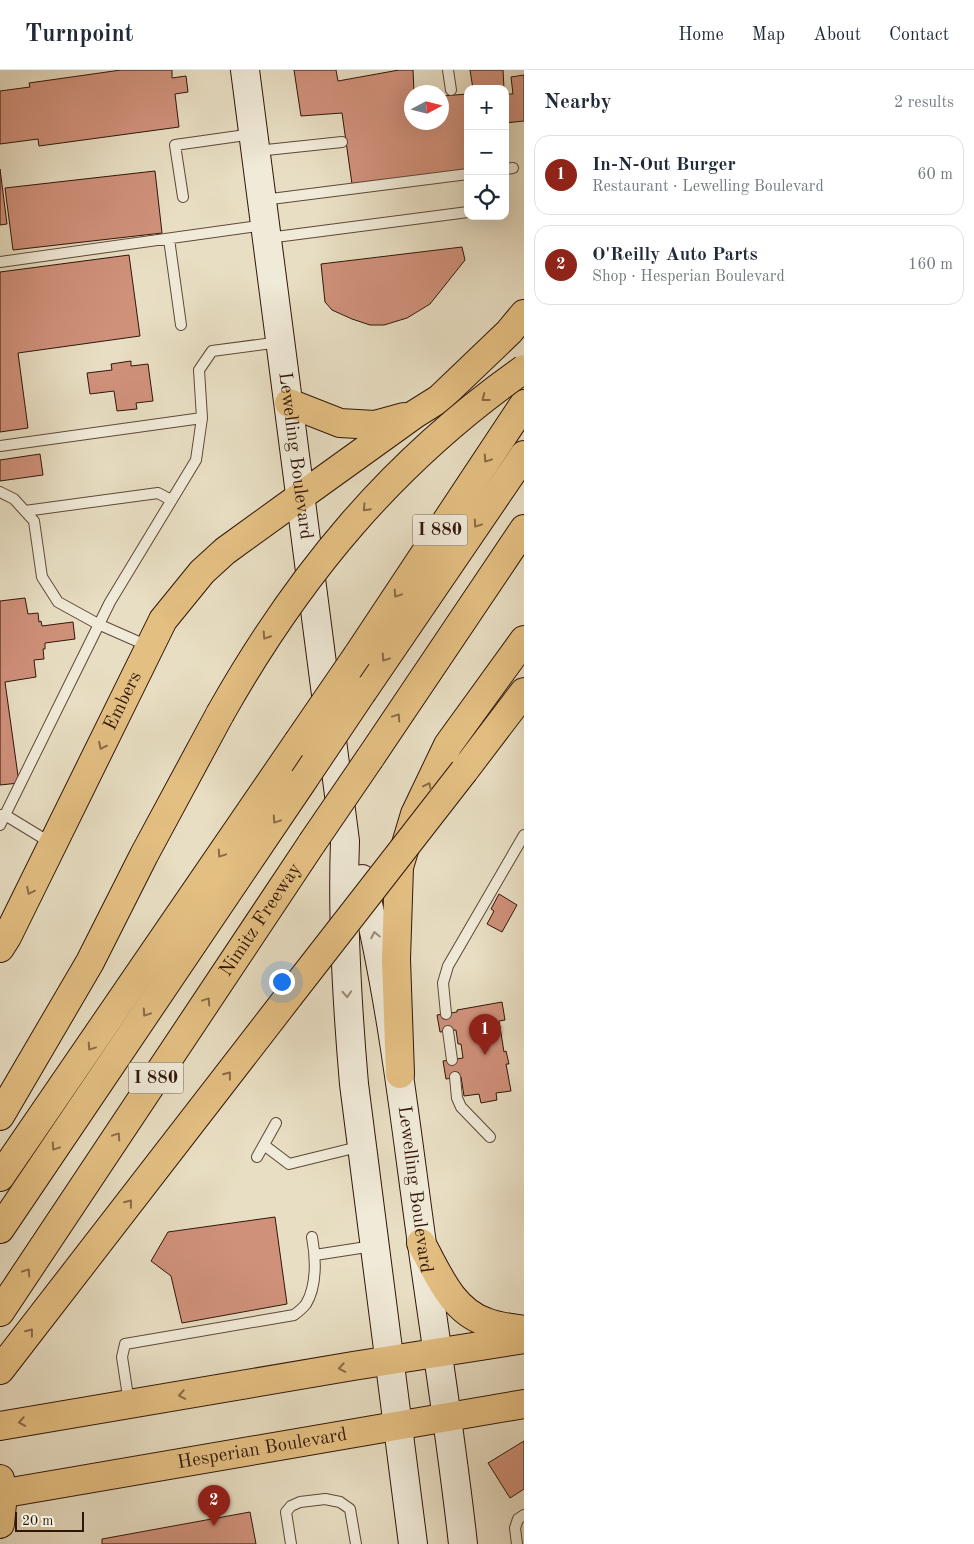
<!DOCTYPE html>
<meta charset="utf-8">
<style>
:root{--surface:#fff;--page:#f2f2f3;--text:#1f2937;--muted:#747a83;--line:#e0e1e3;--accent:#8f2418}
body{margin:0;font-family:"Old Standard TT",serif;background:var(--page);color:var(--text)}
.controls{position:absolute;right:15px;top:15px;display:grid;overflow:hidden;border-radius:10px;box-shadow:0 5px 20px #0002}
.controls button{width:45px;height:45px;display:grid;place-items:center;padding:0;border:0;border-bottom:1px solid var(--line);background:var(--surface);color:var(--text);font:25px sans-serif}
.compass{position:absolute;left:404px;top:15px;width:45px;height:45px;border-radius:50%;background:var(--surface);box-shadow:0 5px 20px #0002;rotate:83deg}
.scale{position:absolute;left:15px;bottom:12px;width:69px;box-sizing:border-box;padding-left:5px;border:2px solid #301608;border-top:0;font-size:14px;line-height:18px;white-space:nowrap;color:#301608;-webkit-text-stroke:4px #f0ead8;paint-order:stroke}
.you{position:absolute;left:281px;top:911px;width:18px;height:18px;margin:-12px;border:4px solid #fff;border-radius:50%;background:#1a73e8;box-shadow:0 0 0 8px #1a73e833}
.badge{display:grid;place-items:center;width:32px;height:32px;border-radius:50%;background:var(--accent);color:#fff;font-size:16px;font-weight:700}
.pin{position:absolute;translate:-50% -41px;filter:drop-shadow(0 1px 2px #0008)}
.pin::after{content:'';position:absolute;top:26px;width:18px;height:15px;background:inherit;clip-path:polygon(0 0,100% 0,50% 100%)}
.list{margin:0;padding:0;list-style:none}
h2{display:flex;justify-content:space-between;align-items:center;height:65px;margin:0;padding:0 20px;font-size:21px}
h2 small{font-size:16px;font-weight:400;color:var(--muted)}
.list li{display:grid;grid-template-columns:32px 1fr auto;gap:15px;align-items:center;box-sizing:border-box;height:80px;margin:0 10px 10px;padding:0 10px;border:1px solid var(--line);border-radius:15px}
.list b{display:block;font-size:19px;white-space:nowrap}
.list p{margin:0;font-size:16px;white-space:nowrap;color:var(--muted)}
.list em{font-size:16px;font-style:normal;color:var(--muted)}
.icon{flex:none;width:28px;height:28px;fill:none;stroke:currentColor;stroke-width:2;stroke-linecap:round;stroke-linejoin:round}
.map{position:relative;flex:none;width:524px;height:1474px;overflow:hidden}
header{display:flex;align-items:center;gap:30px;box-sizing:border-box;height:70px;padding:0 25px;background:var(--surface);border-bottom:1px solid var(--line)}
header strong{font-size:24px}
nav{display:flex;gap:28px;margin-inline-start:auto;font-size:18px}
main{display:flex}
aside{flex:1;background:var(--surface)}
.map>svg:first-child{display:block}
</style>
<header>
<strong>Turnpoint</strong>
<nav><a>Home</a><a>Map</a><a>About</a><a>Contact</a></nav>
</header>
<main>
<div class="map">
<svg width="524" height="1474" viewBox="0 0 524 1474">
<rect width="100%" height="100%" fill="#e8dec3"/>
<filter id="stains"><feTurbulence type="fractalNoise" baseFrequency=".004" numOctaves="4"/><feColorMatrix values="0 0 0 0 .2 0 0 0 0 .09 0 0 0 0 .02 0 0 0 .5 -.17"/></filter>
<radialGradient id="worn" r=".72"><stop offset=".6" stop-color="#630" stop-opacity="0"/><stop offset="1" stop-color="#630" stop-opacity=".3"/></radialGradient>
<!-- building -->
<path fill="#d0917b" stroke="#301608" d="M 121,0 L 172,0 L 172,8 L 186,6 L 188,22 L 175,24 L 179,57 L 39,76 L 38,69 L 0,74 L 0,21 L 30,17 L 29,13 Z
M 294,0 L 336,0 L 338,11 L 399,0 L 413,0 L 414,22 L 412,22 L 412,52 L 442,52 L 442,26 L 468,24 L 468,100 L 352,114 L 342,43 L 301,46 Z
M 470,0 L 503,0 L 504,19 L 473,19 Z
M 524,5 L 524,51 L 505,53 L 505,24 L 513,24 L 511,7 Z
M 0,99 L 7,154 L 0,155 Z
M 155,101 L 162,163 L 13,180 L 5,118 Z
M 462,177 L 465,190 L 430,234 L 407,248 L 384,255 L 370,255 L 352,249 L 332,240 L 325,232 L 321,194 Z
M 129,185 L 140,266 L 18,283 L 28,358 L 0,362 L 0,202 Z
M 131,291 L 131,296 L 148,294 L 153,331 L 136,333 L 137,339 L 117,341 L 114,321 L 90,324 L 87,303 L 112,300 L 111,294 Z
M 40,384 L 43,405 L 0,411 L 0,390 Z
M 25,528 L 28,544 L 38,543 L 39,552 L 41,551 L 42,556 L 73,552 L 75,569 L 45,573 L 45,579 L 43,579 L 44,589 L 34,590 L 36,607 L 5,612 L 19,713 L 0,715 L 0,531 Z
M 499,824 L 517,835 L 502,862 L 487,854 L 494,841 L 491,839 Z
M 502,932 L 505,950 L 499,951 L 504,982 L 506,981 L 509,994 L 506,994 L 511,1021 L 496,1023 L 497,1030 L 481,1033 L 479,1024 L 464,1026 L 461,1007 L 446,1009 L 443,991 L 463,988 L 461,974 L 458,974 L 456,960 L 440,962 L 437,945 L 457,942 L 457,940 Z
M 275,1147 L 287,1234 L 182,1253 L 171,1206 L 151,1191 L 168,1162 Z
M 524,1371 L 524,1419 L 510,1428 L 488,1393 Z
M 250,1442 L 256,1474 L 102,1474 L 102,1469 Z"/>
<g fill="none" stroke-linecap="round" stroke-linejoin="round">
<defs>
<path id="service" d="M 448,0 L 451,20
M 257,81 L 342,72
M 505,99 L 513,98
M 183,127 L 175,75 L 253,64
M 263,130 L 468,104
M 268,168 L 468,142
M 169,169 L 181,255
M 0,192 L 265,155
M 0,376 L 202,348 L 199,300 L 212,281 L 280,272
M 0,422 L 14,429 L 34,451 L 42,507 L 58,532 L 98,554 L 148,576
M 25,441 L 158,423 L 171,430
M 0,745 L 5,745 L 51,773
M 0,755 L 110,532 L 196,390 L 202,348
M 446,944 L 443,913 L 448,896 L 524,765
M 448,961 L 452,990
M 455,1007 L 457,1028 L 461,1037 L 490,1067
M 264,1075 L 289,1094 L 362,1076
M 257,1087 L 276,1053
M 315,1185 L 373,1176
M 129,1333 L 122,1287 L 125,1274 L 294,1245 C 298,1242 303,1238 306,1234 C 317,1216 316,1188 312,1167
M 291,1474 L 286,1442 L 291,1436 L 300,1432 L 325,1429 L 340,1432 L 350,1439 L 356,1474
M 517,1474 L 515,1458 L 518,1449 L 524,1445"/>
<g id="secondary">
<path id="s1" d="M 245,0 L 345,771 C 342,852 347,933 354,1014 L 413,1474"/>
<path id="s2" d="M 362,809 C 392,929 405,1052 422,1174 C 436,1274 452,1374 463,1474"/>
</g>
<g id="primary">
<path id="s3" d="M 0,878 L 7,867 L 163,550 L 202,502 L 225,481 L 301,426"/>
<path d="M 421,1173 C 438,1203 451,1240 486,1252 C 498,1257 512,1258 524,1260"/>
<path d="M 0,1356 L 353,1296 L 524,1269"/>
<path id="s4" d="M 0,1424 C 174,1393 350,1365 524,1334"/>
</g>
<g id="motorway">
<path d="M 289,333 L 340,353 L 375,355 L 404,347"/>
<path d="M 301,426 L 415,344 L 439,329 L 509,262 L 524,244"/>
<path d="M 357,586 L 524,334"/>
<path d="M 363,621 L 524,385"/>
<path d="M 370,688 L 524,459"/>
<path d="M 464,701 L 524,622"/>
<path d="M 400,1004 L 396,889 L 399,797 L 415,744 L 448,675 L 524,570"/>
<path d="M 0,1046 L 90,892 L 144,785 L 220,644"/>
<path d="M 0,1107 L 298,672"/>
<path d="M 0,1159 L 304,709"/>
<path id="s5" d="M 0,1242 L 312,773"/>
<path d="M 0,1300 L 289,926"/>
<path d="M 0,1409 L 3,1424 L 0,1454"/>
</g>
</defs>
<!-- service casing -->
<use href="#service" stroke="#5e4837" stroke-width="12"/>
<!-- secondary casing -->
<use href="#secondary" stroke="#301608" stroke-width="30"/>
<!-- primary casing -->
<use href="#primary" stroke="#301608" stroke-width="30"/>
<!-- motorway casing -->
<use href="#motorway" stroke="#301608" stroke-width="30"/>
<!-- service -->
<use href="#service" stroke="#f0ead8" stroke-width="10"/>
<!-- secondary -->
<use href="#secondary" stroke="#f0ead8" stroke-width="28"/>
<!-- primary -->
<use href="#primary" stroke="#e4bf82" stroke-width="28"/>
<!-- motorway -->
<use href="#motorway" stroke="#e4bf82" stroke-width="28"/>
<defs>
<path id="motorway-bridge" d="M 220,644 C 299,504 392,392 524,299
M 298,672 L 357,586
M 304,709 L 363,621
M 312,773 L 370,688
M 289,926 L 464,701"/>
</defs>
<!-- motorway-bridge casing -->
<use href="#motorway-bridge" stroke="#301608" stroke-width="30" stroke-linecap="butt"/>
<!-- motorway-bridge -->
<use href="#motorway-bridge" stroke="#e4bf82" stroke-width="28"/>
</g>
<!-- one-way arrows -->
<defs><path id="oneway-chevron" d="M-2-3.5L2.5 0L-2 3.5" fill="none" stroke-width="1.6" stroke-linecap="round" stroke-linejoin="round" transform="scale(1.25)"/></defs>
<g stroke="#8a6a45">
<use href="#oneway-chevron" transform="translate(485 328) rotate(142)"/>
<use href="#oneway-chevron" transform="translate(487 389) rotate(124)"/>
<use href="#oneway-chevron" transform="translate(366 438) rotate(133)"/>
<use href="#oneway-chevron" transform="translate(477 454) rotate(124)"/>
<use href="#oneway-chevron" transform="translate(397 524) rotate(124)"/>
<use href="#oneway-chevron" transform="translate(266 566) rotate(123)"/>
<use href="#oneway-chevron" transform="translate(385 588) rotate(124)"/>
<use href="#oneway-chevron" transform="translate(397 647) rotate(-56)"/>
<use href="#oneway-chevron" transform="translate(102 676) rotate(116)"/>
<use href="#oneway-chevron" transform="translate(428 716) rotate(-64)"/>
<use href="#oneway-chevron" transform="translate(276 750) rotate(124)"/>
<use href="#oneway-chevron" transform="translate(221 784) rotate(124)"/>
<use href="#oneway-chevron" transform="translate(30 821) rotate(116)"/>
<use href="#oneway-chevron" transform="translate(207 931) rotate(-56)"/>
<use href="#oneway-chevron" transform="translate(146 943) rotate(124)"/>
<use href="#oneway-chevron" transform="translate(91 977) rotate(124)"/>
<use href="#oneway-chevron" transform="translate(228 1005) rotate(-52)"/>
<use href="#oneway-chevron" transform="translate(117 1066) rotate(-56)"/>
<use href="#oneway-chevron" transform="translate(55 1077) rotate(124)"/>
<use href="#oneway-chevron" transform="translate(129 1133) rotate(-52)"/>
<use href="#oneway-chevron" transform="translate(27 1202) rotate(-56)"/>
<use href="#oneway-chevron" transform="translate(30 1262) rotate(-52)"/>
<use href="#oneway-chevron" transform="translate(342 1298) rotate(170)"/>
<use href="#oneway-chevron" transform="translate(182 1325) rotate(170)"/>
<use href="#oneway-chevron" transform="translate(22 1352) rotate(170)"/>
</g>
<g stroke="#9a8b7a">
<use href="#oneway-chevron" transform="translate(375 865) rotate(-101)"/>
<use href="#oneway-chevron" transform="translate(347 924) rotate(87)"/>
</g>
<g text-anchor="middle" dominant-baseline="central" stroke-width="4" stroke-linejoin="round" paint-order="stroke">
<!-- shield labels -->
<g fill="#f0ead8" stroke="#6a5646" stroke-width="1">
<rect x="412.5" y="444.5" width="55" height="31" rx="4"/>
<rect x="128.5" y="992.5" width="55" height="31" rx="4"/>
</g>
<g font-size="18" font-weight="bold" fill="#301608">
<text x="440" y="460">I 880</text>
<text x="156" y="1008">I 880</text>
</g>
<!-- street labels -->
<g font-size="19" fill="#301608" stroke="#f0ead8">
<text stroke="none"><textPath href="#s1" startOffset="389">Lewelling Boulevard</textPath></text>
<text stroke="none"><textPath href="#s3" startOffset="276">Embers</textPath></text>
<text stroke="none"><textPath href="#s5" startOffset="471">Nimitz Freeway</textPath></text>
<text stroke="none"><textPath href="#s2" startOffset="315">Lewelling Boulevard</textPath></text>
<text stroke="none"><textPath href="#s4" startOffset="266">Hesperian Boulevard</textPath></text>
</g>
</g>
<rect width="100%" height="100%" filter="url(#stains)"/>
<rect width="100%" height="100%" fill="url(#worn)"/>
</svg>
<div class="controls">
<button>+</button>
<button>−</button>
<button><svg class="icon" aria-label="locate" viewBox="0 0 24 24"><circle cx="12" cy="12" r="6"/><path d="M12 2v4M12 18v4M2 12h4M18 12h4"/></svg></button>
</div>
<svg class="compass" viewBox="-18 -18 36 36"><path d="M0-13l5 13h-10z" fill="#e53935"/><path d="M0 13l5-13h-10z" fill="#747a83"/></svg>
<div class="scale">20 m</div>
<div class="you"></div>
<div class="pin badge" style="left:485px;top:985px">1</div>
<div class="pin badge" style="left:214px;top:1456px">2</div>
</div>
<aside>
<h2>Nearby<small>2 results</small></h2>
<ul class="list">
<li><span class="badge">1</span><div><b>In-N-Out Burger</b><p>Restaurant · Lewelling Boulevard</p></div><em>60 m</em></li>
<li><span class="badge">2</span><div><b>O'Reilly Auto Parts</b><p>Shop · Hesperian Boulevard</p></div><em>160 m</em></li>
</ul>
</aside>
</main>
